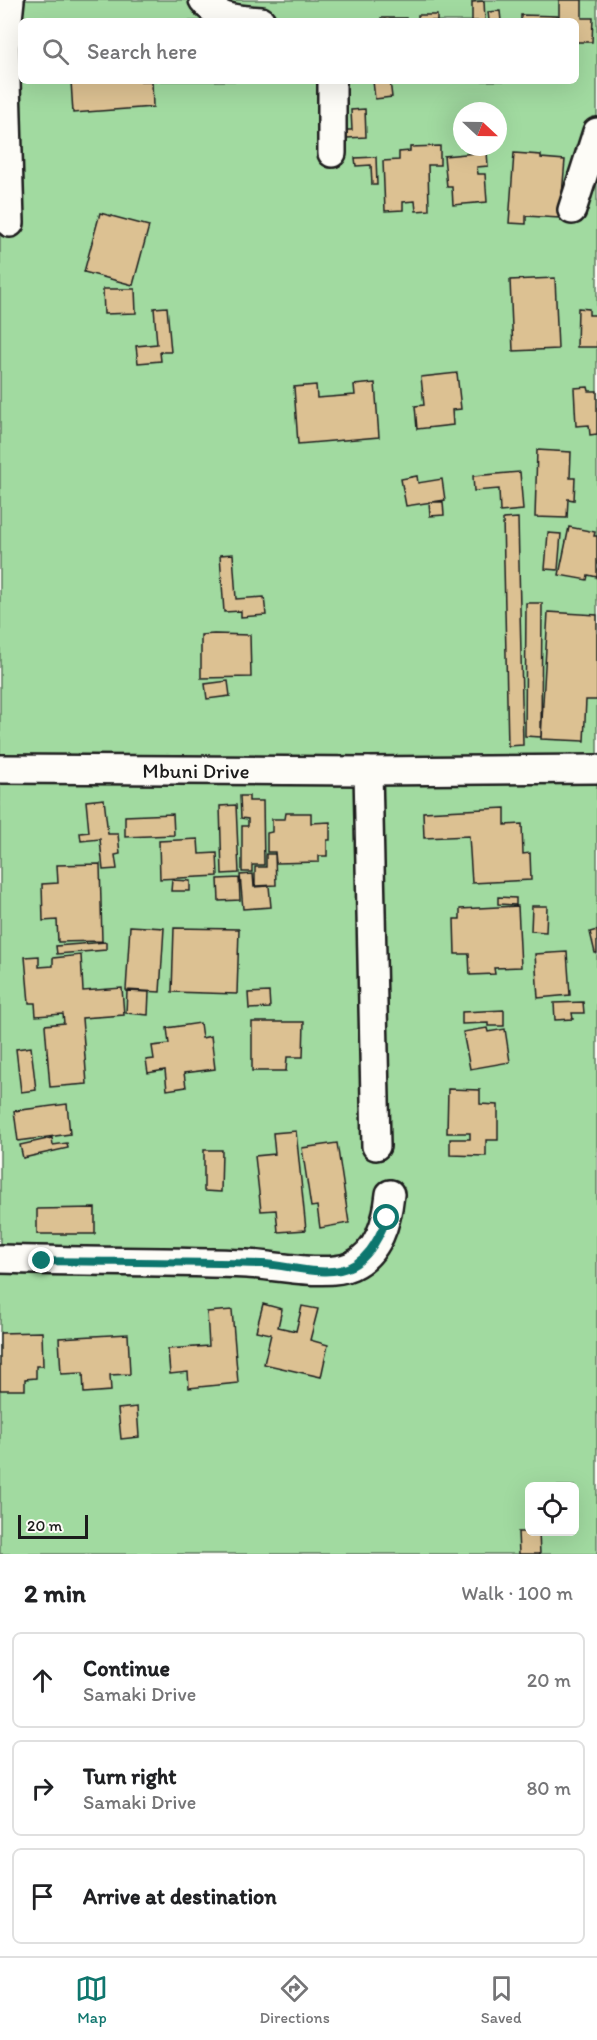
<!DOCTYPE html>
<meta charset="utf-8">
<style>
:root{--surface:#fff;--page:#f6f6f6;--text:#202124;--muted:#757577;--line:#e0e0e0;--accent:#0f766e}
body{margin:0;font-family:Itim,sans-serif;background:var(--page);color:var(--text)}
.controls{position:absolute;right:18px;bottom:18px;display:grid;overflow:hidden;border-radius:9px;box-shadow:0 6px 24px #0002}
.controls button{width:54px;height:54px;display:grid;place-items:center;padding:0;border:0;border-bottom:2px solid var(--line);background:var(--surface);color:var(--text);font:30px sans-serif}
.compass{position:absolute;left:453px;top:102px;width:54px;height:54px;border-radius:50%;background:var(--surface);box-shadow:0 6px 24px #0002;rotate:112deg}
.scale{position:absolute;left:18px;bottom:15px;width:70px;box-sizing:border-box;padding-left:6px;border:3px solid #1c1c1c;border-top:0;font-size:16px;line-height:21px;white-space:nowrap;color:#1c1c1c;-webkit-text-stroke:4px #fdfcf7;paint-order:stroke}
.stop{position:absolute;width:18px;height:18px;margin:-14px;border:4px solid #0f766e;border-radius:50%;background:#fff}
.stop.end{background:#0f766e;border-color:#fff;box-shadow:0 2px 6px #0008}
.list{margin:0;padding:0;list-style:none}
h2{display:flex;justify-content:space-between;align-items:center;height:78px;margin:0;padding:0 24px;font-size:26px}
h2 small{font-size:20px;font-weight:400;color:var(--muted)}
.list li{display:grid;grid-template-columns:39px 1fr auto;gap:18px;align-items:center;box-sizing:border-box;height:96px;margin:0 12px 12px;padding:0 12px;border:2px solid var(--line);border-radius:9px}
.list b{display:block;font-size:22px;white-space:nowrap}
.list p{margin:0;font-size:20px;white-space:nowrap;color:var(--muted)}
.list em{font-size:20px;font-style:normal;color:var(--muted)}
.icon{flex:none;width:33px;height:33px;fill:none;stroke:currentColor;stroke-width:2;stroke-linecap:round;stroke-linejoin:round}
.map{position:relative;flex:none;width:597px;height:1554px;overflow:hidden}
.search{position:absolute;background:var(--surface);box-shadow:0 6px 24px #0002;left:18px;right:18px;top:18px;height:66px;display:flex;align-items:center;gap:15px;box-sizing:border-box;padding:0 21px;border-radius:9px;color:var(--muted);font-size:22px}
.sheet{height:402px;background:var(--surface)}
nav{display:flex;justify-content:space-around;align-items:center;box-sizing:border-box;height:84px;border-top:2px solid var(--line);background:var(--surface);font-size:16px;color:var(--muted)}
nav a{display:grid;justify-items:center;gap:3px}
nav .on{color:var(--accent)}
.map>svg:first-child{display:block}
</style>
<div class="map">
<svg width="597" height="1554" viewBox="0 0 597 1554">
<rect width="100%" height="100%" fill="#fdfcf7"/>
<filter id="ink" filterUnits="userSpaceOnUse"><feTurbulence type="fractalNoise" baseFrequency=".0167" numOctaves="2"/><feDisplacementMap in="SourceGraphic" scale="12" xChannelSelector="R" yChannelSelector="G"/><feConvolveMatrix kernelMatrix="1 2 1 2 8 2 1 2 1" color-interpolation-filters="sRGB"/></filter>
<g filter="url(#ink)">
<!-- green -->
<path fill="#a1daa0" stroke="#5e7b5e" stroke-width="1.5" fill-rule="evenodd" d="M 0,0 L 597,0 L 597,1554 L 0,1554 ZM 21,21 L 576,21 L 576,81 L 21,81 ZM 462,111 L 498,111 L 498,147 L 462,147 ZM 530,1486 L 574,1486 L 574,1532 L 530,1532 Z"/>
<!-- building -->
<path fill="#dcc192" stroke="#1c1c1c" stroke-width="1.5" d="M 559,0 L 582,0 L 582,18 L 593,18 L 592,42 L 576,42 L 576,21 L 521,21 L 521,15 L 559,16 Z
M 484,1 L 485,21 L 472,21 L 472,2 Z
M 500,11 L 501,21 L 489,21 L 488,12 Z
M 418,15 L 437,15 L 437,21 L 418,21 Z
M 381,18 L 406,18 L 406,21 L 382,21 Z
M 71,81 L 152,81 L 153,107 L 73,113 Z
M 373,81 L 390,81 L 392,97 L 375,99 Z
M 365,109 L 366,137 L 347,138 L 347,130 L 352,130 L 351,110 Z
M 440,146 L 440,165 L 428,165 L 429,210 L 416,211 L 415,201 L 403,202 L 403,210 L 385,211 L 383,161 L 399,160 L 399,152 L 410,151 L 410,147 Z
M 487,152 L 488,166 L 477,167 L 478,174 L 485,174 L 487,202 L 453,205 L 452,187 L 447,187 L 444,156 Z
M 514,153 L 541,155 L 541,158 L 565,160 L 560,218 L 526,216 L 526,224 L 509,223 Z
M 376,157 L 377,185 L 372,185 L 371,165 L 356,166 L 355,158 Z
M 100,213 L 149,226 L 133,285 L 84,272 Z
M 555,278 L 558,349 L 513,351 L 510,280 Z
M 103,289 L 135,289 L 136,313 L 104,314 Z
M 167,307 L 171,352 L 160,352 L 161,361 L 138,363 L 136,346 L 157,344 L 154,308 Z
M 578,308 L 589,309 L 589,315 L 597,315 L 597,347 L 577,347 Z
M 457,373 L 461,409 L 452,410 L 453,425 L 417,429 L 415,406 L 424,405 L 421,377 Z
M 375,383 L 379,437 L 298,444 L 294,387 L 316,385 L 317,398 L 355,395 L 354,385 Z
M 588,387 L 589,391 L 597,391 L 597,434 L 590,435 L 589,425 L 576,426 L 574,388 Z
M 537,450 L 571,452 L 570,478 L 575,478 L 574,500 L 568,499 L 567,518 L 535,517 Z
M 520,472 L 523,510 L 500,512 L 499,489 L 474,491 L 473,476 Z
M 417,476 L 418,483 L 442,479 L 445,500 L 406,506 L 401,479 Z
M 429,502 L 443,502 L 444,515 L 430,516 Z
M 518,518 L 523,745 L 508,746 L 503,519 Z
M 569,527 L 595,532 L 594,536 L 597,536 L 597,577 L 588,575 L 587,580 L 559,575 Z
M 548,533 L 561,534 L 558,570 L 545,569 Z
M 233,554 L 236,599 L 264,597 L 266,615 L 241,617 L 241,611 L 224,612 L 220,555 Z
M 526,603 L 542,603 L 541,737 L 525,736 Z
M 548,612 L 597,615 L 597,700 L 586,700 L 584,741 L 541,739 Z
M 214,634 L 250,635 L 251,677 L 201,678 L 201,635 Z
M 228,681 L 230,696 L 207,699 L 205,684 Z
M 240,796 L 249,796 L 249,801 L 263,801 L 264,865 L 252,865 L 252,872 L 242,872 L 242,826 L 248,826 L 248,819 L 241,818 Z
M 104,799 L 108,834 L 118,834 L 120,854 L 115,855 L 117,869 L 103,870 L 100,839 L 81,841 L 80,833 L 89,832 L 86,801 Z
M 236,805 L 239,873 L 222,874 L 220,806 Z
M 505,808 L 505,825 L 522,824 L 523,854 L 530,853 L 531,880 L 472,883 L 469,836 L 424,838 L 423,812 Z
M 286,813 L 311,813 L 311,823 L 330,822 L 330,840 L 327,840 L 327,856 L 319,856 L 319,862 L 276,863 L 275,852 L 267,852 L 267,833 L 272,832 L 272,819 L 285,819 Z
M 173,814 L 174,835 L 125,837 L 125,816 Z
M 198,839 L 199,854 L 217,853 L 218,876 L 160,879 L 159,841 Z
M 266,854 L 275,854 L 276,885 L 255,886 L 255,867 L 266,867 Z
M 100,864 L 102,941 L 58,942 L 57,920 L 43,921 L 42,884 L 58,883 L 57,865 Z
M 253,874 L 254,887 L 269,886 L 271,907 L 243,909 L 240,875 Z
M 239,878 L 240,900 L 219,901 L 218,879 Z
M 172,880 L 190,881 L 190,891 L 171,891 Z
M 498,897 L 516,898 L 516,905 L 498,904 Z
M 518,906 L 521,967 L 494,968 L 495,974 L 470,975 L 469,954 L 455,954 L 454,919 L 460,919 L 460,909 Z
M 532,906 L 547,906 L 546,932 L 531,931 Z
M 130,926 L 164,928 L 160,992 L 126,990 Z
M 174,928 L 239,929 L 237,994 L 172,992 Z
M 597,930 L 597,953 L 595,953 L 590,932 Z
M 106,942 L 106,950 L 57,954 L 56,946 Z
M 567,952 L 570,995 L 538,998 L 535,954 Z
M 81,955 L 83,991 L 122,988 L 124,1015 L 82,1018 L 87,1084 L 50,1087 L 45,1025 L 64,1023 L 63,1014 L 36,1016 L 35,1003 L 29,1003 L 25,957 L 39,956 L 39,967 L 53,966 L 53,958 Z
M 127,991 L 149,992 L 148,1015 L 126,1013 Z
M 269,992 L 270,1008 L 249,1009 L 248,993 Z
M 583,1002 L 584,1013 L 572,1013 L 573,1019 L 555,1020 L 554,1003 Z
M 504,1010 L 504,1026 L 488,1026 L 488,1023 L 462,1024 L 462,1012 Z
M 252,1022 L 304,1022 L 303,1057 L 287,1057 L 286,1071 L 252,1071 Z
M 200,1023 L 202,1038 L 211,1036 L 215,1069 L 184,1073 L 186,1087 L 167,1090 L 165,1070 L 148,1073 L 146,1060 L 154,1059 L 152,1046 L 169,1044 L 167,1028 Z
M 487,1028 L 488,1032 L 505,1029 L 510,1062 L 470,1069 L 463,1032 Z
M 31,1047 L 36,1090 L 21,1092 L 16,1049 Z
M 448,1089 L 480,1090 L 480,1104 L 498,1105 L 498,1140 L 486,1140 L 486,1156 L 450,1155 L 450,1139 L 470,1139 L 470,1133 L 447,1133 Z
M 67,1104 L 70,1134 L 18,1141 L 14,1111 Z
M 296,1131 L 306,1230 L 278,1232 L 276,1210 L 261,1211 L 255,1156 L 275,1154 L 273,1133 Z
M 52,1138 L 53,1145 L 67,1143 L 68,1148 L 23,1158 L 20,1145 Z
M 337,1143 L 349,1223 L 320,1228 L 317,1206 L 311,1207 L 302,1148 Z
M 204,1150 L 222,1150 L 221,1192 L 204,1191 Z
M 95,1208 L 95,1234 L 37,1234 L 37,1209 Z
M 263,1304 L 282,1309 L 278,1327 L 296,1331 L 302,1306 L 318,1309 L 310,1340 L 328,1345 L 321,1377 L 264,1364 L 271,1334 L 256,1331 Z
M 232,1310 L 238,1383 L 189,1388 L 188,1372 L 170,1374 L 168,1349 L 209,1346 L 207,1312 Z
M 42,1332 L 43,1366 L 36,1366 L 36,1378 L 25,1379 L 25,1390 L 0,1390 L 0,1333 Z
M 128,1334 L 130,1374 L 110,1375 L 111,1391 L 84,1393 L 83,1373 L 61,1374 L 59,1338 Z
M 137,1407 L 139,1437 L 121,1439 L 118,1409 Z
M 518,1532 L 539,1532 L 540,1554 L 519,1554 Z"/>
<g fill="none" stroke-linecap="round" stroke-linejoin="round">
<defs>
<g id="minor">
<path d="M 203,0 C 218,20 238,19 261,21"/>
<path d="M 332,81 L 332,153"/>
<path d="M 572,210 L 597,132"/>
<path d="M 10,223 L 5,47 L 10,0"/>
<path id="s1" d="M 0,769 L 368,771 L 597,769"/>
<path d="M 368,771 L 376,1146"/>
<path d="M 0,1259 C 82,1262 164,1261 247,1264 C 274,1265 327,1277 351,1266 C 379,1253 387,1222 390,1194"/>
</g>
</defs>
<!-- minor casing -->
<use href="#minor" stroke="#1c1c1c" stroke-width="32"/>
<!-- minor -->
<use href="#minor" stroke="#fdfcf7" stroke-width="27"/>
</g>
</g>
<g fill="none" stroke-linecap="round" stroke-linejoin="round" filter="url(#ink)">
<!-- route -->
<path stroke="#0f766e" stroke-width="8" d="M 42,1261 C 116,1262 189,1262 262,1264 C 287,1265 315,1275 340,1270 C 366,1265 378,1240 387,1218"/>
</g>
<g text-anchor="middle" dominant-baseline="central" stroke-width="6" stroke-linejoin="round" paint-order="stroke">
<!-- street labels -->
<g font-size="21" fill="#1c1c1c" stroke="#fdfcf7">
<text stroke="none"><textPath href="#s1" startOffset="196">Mbuni Drive</textPath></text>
</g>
</g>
</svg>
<div class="controls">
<button><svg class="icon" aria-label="locate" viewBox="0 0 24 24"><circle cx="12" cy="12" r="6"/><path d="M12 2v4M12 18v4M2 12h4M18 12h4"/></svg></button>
</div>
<svg class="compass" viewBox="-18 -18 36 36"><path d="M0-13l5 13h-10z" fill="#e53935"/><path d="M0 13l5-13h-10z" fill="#757577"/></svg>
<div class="scale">20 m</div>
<div class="stop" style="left:387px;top:1218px"></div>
<div class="stop end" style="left:42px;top:1261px"></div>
<div class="search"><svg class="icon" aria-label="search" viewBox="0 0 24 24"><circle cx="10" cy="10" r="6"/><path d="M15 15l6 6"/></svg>Search here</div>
</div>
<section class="sheet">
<h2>2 min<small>Walk · 100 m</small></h2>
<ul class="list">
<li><svg class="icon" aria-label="ahead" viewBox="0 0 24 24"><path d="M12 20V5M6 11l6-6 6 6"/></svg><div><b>Continue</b><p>Samaki Drive</p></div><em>20 m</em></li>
<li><svg class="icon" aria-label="right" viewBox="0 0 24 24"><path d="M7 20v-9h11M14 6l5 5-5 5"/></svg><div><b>Turn right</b><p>Samaki Drive</p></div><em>80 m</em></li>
<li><svg class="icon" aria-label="arrive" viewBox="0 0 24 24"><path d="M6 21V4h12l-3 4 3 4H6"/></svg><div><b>Arrive at destination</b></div></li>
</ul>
</section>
<nav>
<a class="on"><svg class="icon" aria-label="map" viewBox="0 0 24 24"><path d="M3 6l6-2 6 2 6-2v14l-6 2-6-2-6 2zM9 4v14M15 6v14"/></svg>Map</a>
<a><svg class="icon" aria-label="directions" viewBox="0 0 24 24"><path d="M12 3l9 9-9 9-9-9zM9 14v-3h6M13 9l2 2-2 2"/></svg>Directions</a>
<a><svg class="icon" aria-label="saved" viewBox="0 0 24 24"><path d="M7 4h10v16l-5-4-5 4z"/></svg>Saved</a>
</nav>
